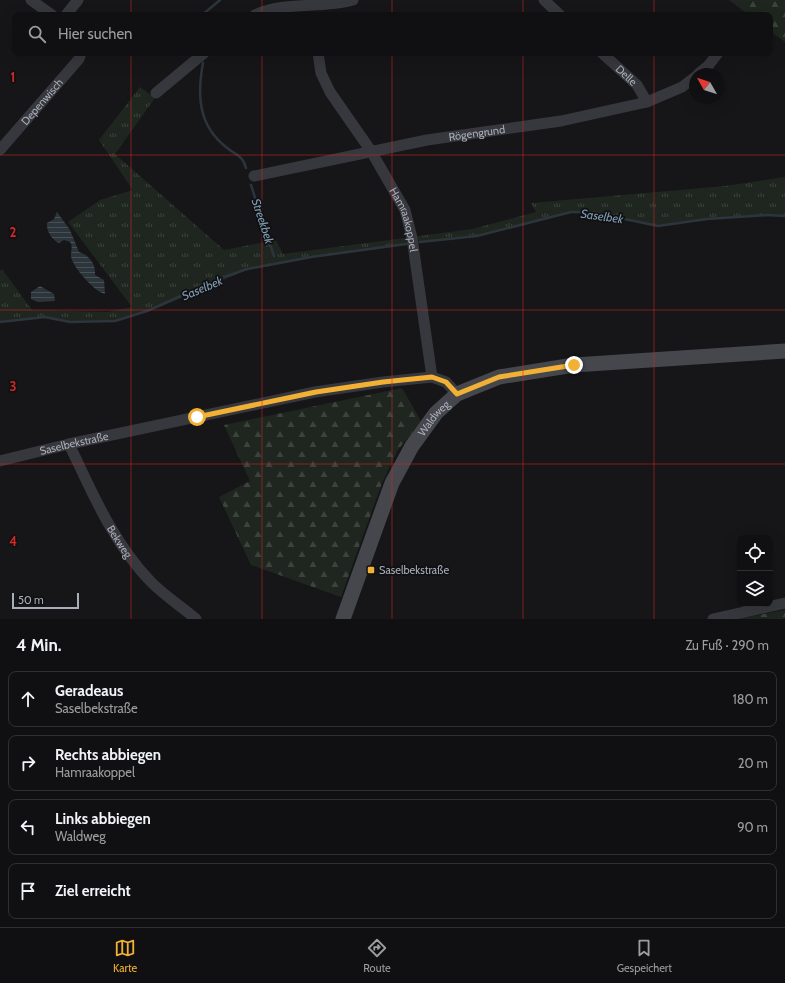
<!DOCTYPE html>
<html lang="de">
<meta charset="utf-8">
<style>
:root{--surface:#101012;--page:#1e1e20;--text:#f1f3f6;--muted:#9c9d9f;--line:#303032;--accent:#f2b134}
body{margin:0;font-family:Cabin,sans-serif;background:var(--page);color:var(--text)}
.controls{position:absolute;right:12px;bottom:12px;display:grid;overflow:hidden;border-radius:8px;box-shadow:0 4px 16px #0002}
.controls button{width:36px;height:36px;display:grid;place-items:center;padding:0;border:0;border-bottom:1px solid var(--line);background:var(--surface);color:var(--text);font:20px sans-serif}
.compass{position:absolute;left:689px;top:68px;width:36px;height:36px;border-radius:50%;background:var(--surface);box-shadow:0 4px 16px #0002;rotate:309deg}
.scale{position:absolute;left:12px;bottom:10px;width:67px;box-sizing:border-box;padding-left:4px;border:2px solid #a8adb8;border-top:0;font-size:11px;line-height:14px;white-space:nowrap;color:#a8adb8;-webkit-text-stroke:3px #111113;paint-order:stroke}
.stop{position:absolute;width:12px;height:12px;margin:-9px;border:3px solid #f2b134;border-radius:50%;background:#fff}
.stop.end{background:#f2b134;border-color:#fff;box-shadow:0 1px 4px #0008}
.list{margin:0;padding:0;list-style:none}
h2{display:flex;justify-content:space-between;align-items:center;height:52px;margin:0;padding:0 16px;font-size:17px}
h2 small{font-size:13px;font-weight:400;color:var(--muted)}
.list li{display:grid;grid-template-columns:26px 1fr auto;gap:12px;align-items:center;box-sizing:border-box;height:56px;margin:0 8px 8px;padding:0 8px;border:1px solid var(--line);border-radius:8px}
.list b{display:block;font-size:15px;white-space:nowrap}
.list p{margin:0;font-size:13px;white-space:nowrap;color:var(--muted)}
.list em{font-size:13px;font-style:normal;color:var(--muted)}
.icon{flex:none;width:22px;height:22px;fill:none;stroke:currentColor;stroke-width:2;stroke-linecap:round;stroke-linejoin:round}
.map{position:relative;flex:none;width:785px;height:619px;overflow:hidden}
.search{position:absolute;background:var(--surface);box-shadow:0 4px 16px #0002;left:12px;right:12px;top:12px;height:44px;display:flex;align-items:center;gap:10px;box-sizing:border-box;padding:0 14px;border-radius:8px;color:var(--muted);font-size:15px}
.sheet{height:308px;background:var(--surface)}
nav{display:flex;justify-content:space-around;align-items:center;box-sizing:border-box;height:56px;border-top:1px solid var(--line);background:var(--surface);font-size:11px;color:var(--muted)}
nav a{display:grid;justify-items:center;gap:2px}
nav .on{color:var(--accent)}
.map>svg:first-child{display:block}
</style>
<div class="map">
<svg width="785" height="619" viewBox="0 0 785 619">
<defs>
<pattern id="forest-firs" width="22" height="20" patternUnits="userSpaceOnUse"><rect width="22" height="20" fill="#1e261f"/><path d="M5 1l3.5 6h-7zM16 11l3.5 6h-7z" fill="#3c433d"/></pattern>
<pattern id="park-tufts" width="24" height="20" patternUnits="userSpaceOnUse"><rect width="24" height="20" fill="#1e261f"/><path d="M3 7l-1-3M5 7V3M7 7l1-3M15 17l-1-3M17 17v-4M19 17l1-3" fill="none" stroke="#3c433d"/></pattern>
<pattern id="water-rules" width="6" height="5" patternUnits="userSpaceOnUse"><rect width="6" height="5" fill="#2c353c"/><path d="M0 2.5h6" fill="none" stroke="#485056"/></pattern>
</defs>
<rect width="100%" height="100%" fill="#161618"/>
<!-- forest -->
<path fill="url(#forest-firs)" d="M 729,0 L 785,0 L 785,42 L 770,31 L 770,15 L 749,15 Z
M 402,388 L 421,421 L 398,450 L 382,483 L 341,597 L 251,565 L 219,497 L 250,481 L 224,425 Z
M 785,610 L 785,619 L 737,619 Z"/>
<!-- park -->
<path fill="url(#park-tufts)" d="M 140,87 L 155,98 L 115,154 L 224,250 L 276,240 L 283,254 L 472,229 L 536,212 L 531,203 L 725,186 L 785,177 L 785,216 L 766,215 L 707,219 L 658,226 L 591,212 L 571,212 L 477,236 L 420,242 L 407,245 L 312,258 L 244,271 L 155,309 L 116,321 L 70,322 L 45,317 L 0,322 L 0,271 L 2,269 L 32,310 L 108,312 L 132,307 L 68,222 L 100,200 L 133,190 L 99,140 Z"/>
<!-- water -->
<path fill="url(#water-rules)" d="M 57,212 L 70,230 L 79,252 C 89,255 96,264 95,275 L 104,280 L 105,294 C 96,293 75,269 72,260 C 69,254 74,248 70,242 L 64,240 L 59,243 C 52,240 46,231 47,223 L 54,219 Z
M 40,286 L 54,294 L 55,301 L 38,302 L 31,299 L 31,292 Z"/>
<g fill="none" stroke-linecap="round" stroke-linejoin="round">
<!-- stream -->
<path stroke="#2c353c" stroke-width="2.5" d="M 202,15 L 220,0
M 203,63 C 197,95 198,125 226,147 C 235,155 243,155 246,168
M 251,185 L 274,256
M 420,242 L 477,236 L 571,212 L 591,212 L 658,226 L 707,219 L 766,215 L 785,216
M 0,322 L 45,317 L 70,322 L 115,321 L 147,311 L 224,277 L 247,269 L 311,257 L 406,244"/>
<!-- minor -->
<g stroke="#37383d" stroke-width="11">
<path d="M 31,0 L 52,15"/>
<path d="M 544,0 L 560,15"/>
<path d="M 66,15 L 78,0"/>
<path d="M 255,15 C 284,1 321,9 353,0"/>
<path id="s1" d="M 318,53 L 321,73 L 330,92 L 371,151 L 405,210 L 412,238 L 432,377"/>
<path id="s2" d="M 602,53 L 637,85 L 647,102"/>
<path d="M 698,74 L 708,66 L 718,53"/>
<path d="M 156,93 L 204,53"/>
<path id="s3" d="M 0,150 L 79,59 L 81,53"/>
<path id="s4" d="M 254,176 L 427,140 L 561,121 L 647,102 L 682,87 L 695,77"/>
<path id="s5" d="M 69,444 C 92,492 113,543 151,582 C 165,596 182,607 196,619"/>
<path id="s6" d="M 0,461 L 69,444 L 315,392 L 383,382 L 432,377 L 446,382 L 457,394"/>
<path d="M 713,619 L 785,603"/>
</g>
<!-- secondary -->
<path stroke="#45474d" stroke-width="15" id="s7" d="M 343,619 L 392,483 L 412,446 L 436,413 L 457,394 L 499,377 L 574,365 L 785,351"/>
</g>
<g fill="none" stroke-linecap="round" stroke-linejoin="round">
<!-- route -->
<path stroke="#f2b134" stroke-width="5" d="M 197,417 L 316,392 L 383,382 L 432,377 L 446,382 L 457,394 L 499,377 L 574,365"/>
</g>
<!-- grid -->
<path fill="none" stroke="#d62828" stroke-width="1" stroke-opacity="0.55" d="M 131,0 L 131,15M 262,0 L 262,15M 392,0 L 392,15M 523,0 L 523,15M 654,0 L 654,15M 131,53 L 131,619M 262,53 L 262,619M 392,53 L 392,619M 523,53 L 523,619M 654,53 L 654,619M 0,155 L 785,155M 0,310 L 785,310M 0,464 L 785,464"/>
<!-- markers -->
<rect fill="#f2b134" stroke="#111113" stroke-width="1.5" x="367" y="566" width="8" height="8" rx="2"/>
<g text-anchor="middle" dominant-baseline="central" stroke-width="3.5" stroke-linejoin="round" paint-order="stroke">
<!-- street labels -->
<g font-size="11" fill="#a8adb8" stroke="#111113">
<text stroke="none"><textPath href="#s2" startOffset="33">Delle</textPath></text>
<text stroke="none"><textPath href="#s3" startOffset="64">Depenwisch</textPath></text>
<text stroke="none"><textPath href="#s4" startOffset="227">Rögengrund</textPath></text>
<text stroke="none"><textPath href="#s1" startOffset="190">Hamraakoppel</textPath></text>
<text stroke="none"><textPath href="#s7" startOffset="222">Waldweg</textPath></text>
<text stroke="none"><textPath href="#s6" startOffset="76">Saselbekstraße</textPath></text>
<text stroke="none"><textPath href="#s5" startOffset="110">Bekweg</textPath></text>
</g>
<!-- poi labels -->
<g font-size="11" fill="#a8adb8" stroke="#111113" text-anchor="start">
<text x="379" y="570">Saselbekstraße</text>
</g>
<!-- water labels -->
<g font-size="12" font-style="italic" fill="#7f9bb3" stroke="#111113">
<text transform="translate(602 216) rotate(8)">Saselbek</text>
<text transform="translate(263 221) rotate(72)">Streekbek</text>
<text transform="translate(202 288) rotate(-23)">Saselbek</text>
</g>
</g>
<g font-size="13" text-anchor="middle" font-weight="bold" fill="#d62828" stroke="#111113" stroke-width="3.5" stroke-linejoin="round" paint-order="stroke">
<text x="13" y="82">1</text>
<text x="13" y="237">2</text>
<text x="13" y="391">3</text>
<text x="13" y="546">4</text>
</g>
</svg>
<div class="controls">
<button><svg class="icon" aria-label="locate" viewBox="0 0 24 24"><circle cx="12" cy="12" r="6"/><path d="M12 2v4M12 18v4M2 12h4M18 12h4"/></svg></button>
<button><svg class="icon" aria-label="layers" viewBox="0 0 24 24"><path d="M12 4l9 5-9 5-9-5zM3 14l9 5 9-5"/></svg></button>
</div>
<svg class="compass" viewBox="-18 -18 36 36"><path d="M0-13l5 13h-10z" fill="#e53935"/><path d="M0 13l5-13h-10z" fill="#9c9d9f"/></svg>
<div class="scale">50 m</div>
<div class="stop" style="left:197px;top:417px"></div>
<div class="stop end" style="left:574px;top:365px"></div>
<div class="search"><svg class="icon" aria-label="search" viewBox="0 0 24 24"><circle cx="10" cy="10" r="6"/><path d="M15 15l6 6"/></svg>Hier suchen</div>
</div>
<section class="sheet">
<h2>4 Min.<small>Zu Fuß · 290 m</small></h2>
<ul class="list">
<li><svg class="icon" aria-label="ahead" viewBox="0 0 24 24"><path d="M12 20V5M6 11l6-6 6 6"/></svg><div><b>Geradeaus</b><p>Saselbekstraße</p></div><em>180 m</em></li>
<li><svg class="icon" aria-label="right" viewBox="0 0 24 24"><path d="M7 20v-9h11M14 6l5 5-5 5"/></svg><div><b>Rechts abbiegen</b><p>Hamraakoppel</p></div><em>20 m</em></li>
<li><svg class="icon" aria-label="left" viewBox="0 0 24 24"><path d="M17 20v-9H6M10 6l-5 5 5 5"/></svg><div><b>Links abbiegen</b><p>Waldweg</p></div><em>90 m</em></li>
<li><svg class="icon" aria-label="arrive" viewBox="0 0 24 24"><path d="M6 21V4h12l-3 4 3 4H6"/></svg><div><b>Ziel erreicht</b></div></li>
</ul>
</section>
<nav>
<a class="on"><svg class="icon" aria-label="map" viewBox="0 0 24 24"><path d="M3 6l6-2 6 2 6-2v14l-6 2-6-2-6 2zM9 4v14M15 6v14"/></svg>Karte</a>
<a><svg class="icon" aria-label="directions" viewBox="0 0 24 24"><path d="M12 3l9 9-9 9-9-9zM9 14v-3h6M13 9l2 2-2 2"/></svg>Route</a>
<a><svg class="icon" aria-label="saved" viewBox="0 0 24 24"><path d="M7 4h10v16l-5-4-5 4z"/></svg>Gespeichert</a>
</nav>
